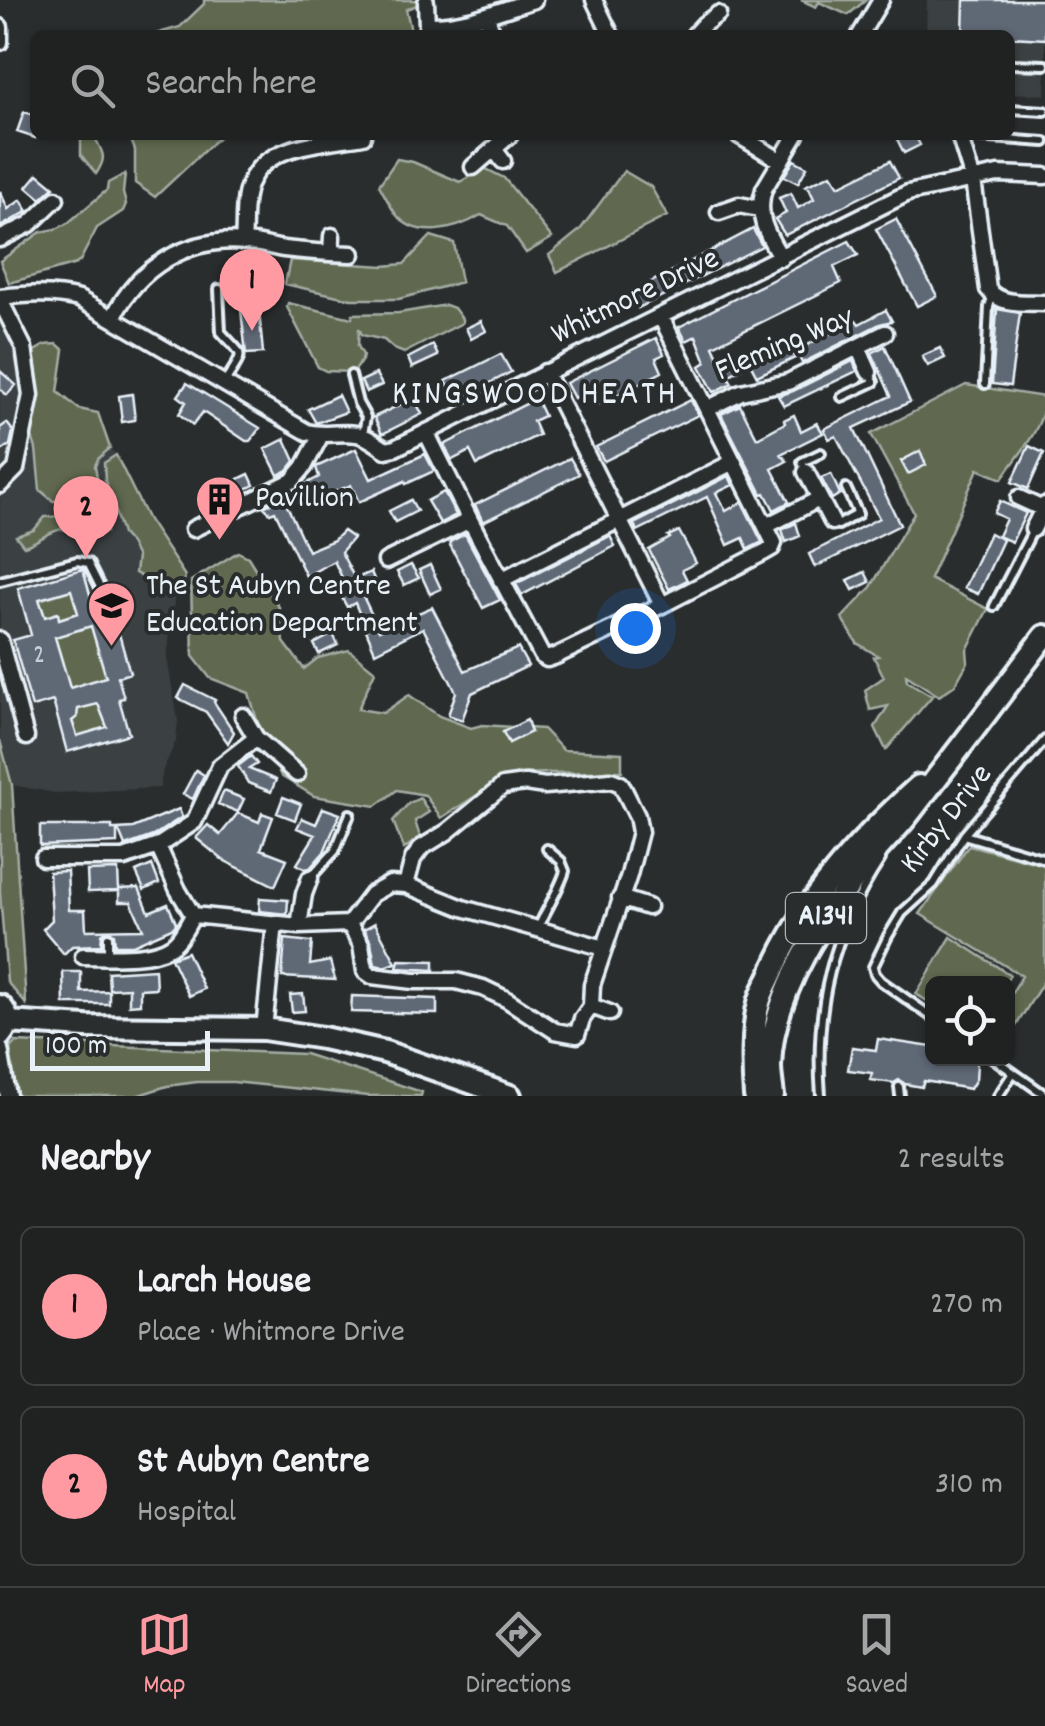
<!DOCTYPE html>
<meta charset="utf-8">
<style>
:root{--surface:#202222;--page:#282a2a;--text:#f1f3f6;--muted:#a2a4a5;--line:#3d3f40;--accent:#ff9aa2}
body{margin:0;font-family:Dekko,sans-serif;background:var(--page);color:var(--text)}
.controls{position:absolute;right:30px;bottom:30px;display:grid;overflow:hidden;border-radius:15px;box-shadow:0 2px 8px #0004}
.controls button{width:90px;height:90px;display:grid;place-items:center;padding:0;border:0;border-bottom:2px solid var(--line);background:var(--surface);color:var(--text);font:50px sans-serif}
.scale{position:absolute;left:30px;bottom:25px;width:180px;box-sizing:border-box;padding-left:10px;border:5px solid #e8f1f8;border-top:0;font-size:28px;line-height:35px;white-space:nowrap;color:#e8f1f8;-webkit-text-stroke:8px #2a2d2e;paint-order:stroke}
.you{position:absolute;left:635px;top:628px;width:35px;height:35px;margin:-25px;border:8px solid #fff;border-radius:50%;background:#1a73e8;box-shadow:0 0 0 15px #1a73e833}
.badge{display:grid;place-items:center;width:65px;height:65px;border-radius:50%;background:var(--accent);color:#111;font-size:32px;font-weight:700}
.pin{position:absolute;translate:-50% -82px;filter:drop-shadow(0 2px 5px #0008)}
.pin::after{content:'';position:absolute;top:52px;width:35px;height:30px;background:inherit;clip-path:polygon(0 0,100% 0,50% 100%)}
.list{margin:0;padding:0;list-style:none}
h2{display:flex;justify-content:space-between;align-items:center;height:130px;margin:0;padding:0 40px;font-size:42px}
h2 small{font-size:32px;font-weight:400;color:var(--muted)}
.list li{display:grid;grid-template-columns:65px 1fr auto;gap:30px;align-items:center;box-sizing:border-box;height:160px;margin:0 20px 20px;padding:0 20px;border:2px solid var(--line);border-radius:15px}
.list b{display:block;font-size:38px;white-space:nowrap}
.list p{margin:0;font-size:32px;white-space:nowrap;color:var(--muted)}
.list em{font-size:32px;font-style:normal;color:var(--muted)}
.icon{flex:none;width:55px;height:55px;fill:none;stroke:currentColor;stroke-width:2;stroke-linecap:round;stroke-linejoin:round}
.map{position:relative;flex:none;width:1045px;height:1096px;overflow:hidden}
.search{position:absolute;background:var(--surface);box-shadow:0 2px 8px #0004;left:30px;right:30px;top:30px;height:110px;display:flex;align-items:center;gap:25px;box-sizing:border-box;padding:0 35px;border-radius:15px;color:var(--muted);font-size:38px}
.sheet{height:490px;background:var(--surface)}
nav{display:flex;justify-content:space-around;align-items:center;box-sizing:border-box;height:140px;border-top:2px solid var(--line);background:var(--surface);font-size:28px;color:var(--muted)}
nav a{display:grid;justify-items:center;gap:5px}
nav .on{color:var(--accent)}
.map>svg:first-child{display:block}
</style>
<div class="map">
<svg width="1045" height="1096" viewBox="0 0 1045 1096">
<rect width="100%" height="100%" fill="#2a2d2e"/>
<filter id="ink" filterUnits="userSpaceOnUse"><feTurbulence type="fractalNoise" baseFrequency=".01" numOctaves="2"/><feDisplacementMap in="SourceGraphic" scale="20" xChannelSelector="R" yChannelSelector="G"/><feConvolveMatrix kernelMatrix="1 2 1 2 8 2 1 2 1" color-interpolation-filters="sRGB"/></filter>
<g filter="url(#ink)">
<!-- built -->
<path fill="#3a3f43" d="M 927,0 L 1045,0 L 1045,95 L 1010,93 L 1010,35 L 926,35 Z
M 0,311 L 31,353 L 51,344 L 57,344 L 64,350 L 58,392 L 79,409 L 98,413 L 110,448 L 116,455 L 135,498 L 162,545 L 185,576 L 184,582 L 175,594 L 167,658 L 178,720 L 176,741 L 163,770 L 160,788 L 55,793 L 12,785 L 0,740 Z"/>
<!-- green -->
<path fill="#606950" stroke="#a4ada4" stroke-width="2.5" d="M 204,0 L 427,0 L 426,2 L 406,9 L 412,35 L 152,35 L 180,27 L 204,4 Z
M 801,0 L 866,0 L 848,15 L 819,2 L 816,7 Z
M 81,135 L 94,135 C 101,152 109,155 96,174 L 81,155 Z
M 129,135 L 221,135 L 155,197 L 135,183 L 135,150 Z
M 397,159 L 413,162 L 460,182 L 484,168 L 504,178 L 552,238 L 526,253 L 507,226 L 481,215 C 456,230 415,241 395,213 C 389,204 384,194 379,185 Z
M 624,171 L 651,187 L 667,216 L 557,272 L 549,255 L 580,230 Z
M 125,174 L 123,193 L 126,204 L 123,211 L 97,228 L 80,261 L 76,264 L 9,283 L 0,261 L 41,232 L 56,229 L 68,223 L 107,190 L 108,183 Z
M 431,236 L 454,243 L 461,282 L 399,299 L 351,299 L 285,284 L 290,260 L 384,266 L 404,264 Z
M 288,303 L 352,318 L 353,314 L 399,313 L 446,305 L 454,308 L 462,319 L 462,323 L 404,353 L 394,349 L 384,340 L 362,335 L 359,328 L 358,346 L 363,355 L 362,360 L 354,372 L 326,371 L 318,367 L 287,307 Z
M 57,344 L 64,350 L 58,392 L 79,409 L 98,413 L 110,448 L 98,459 L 95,466 L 106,532 C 88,539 80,530 64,529 C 51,529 37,543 24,546 L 16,536 L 34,530 L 45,517 C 56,517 63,517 67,506 L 62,501 L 53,501 L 40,490 L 36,449 L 31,433 L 36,404 L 31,353 L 45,345 Z
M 966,385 L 1045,397 C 1045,427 1018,455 1002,479 L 978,469 L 930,579 L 988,609 L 967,650 L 968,662 L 955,685 L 939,696 L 906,675 L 907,681 L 932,696 L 886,750 L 875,727 L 888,706 L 870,710 L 865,690 L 884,677 L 874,657 L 878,656 L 857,643 L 842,618 L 871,587 L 914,513 L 871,434 Z
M 116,455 L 148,520 L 185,576 L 184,582 L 175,594 L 135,573 L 137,557 L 129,542 L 122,534 L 105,480 L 104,463 Z
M 238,552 L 248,557 L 279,607 L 284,642 L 304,669 L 318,658 L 349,650 L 375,671 L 358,709 L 383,713 L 409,695 L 439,716 L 471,728 L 482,725 L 543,729 L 563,750 L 622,753 L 622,771 L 517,774 L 496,783 L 441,818 L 425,795 L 397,790 L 376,806 L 314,796 L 281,776 L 261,734 L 249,693 L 210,678 L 193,656 L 191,581 Z
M 71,590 L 78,613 L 59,619 L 57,613 L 45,617 L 39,600 Z
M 91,626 L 106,677 L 70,688 L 55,637 Z
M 97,698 L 107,727 L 77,736 L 72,719 L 77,717 L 76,710 L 83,708 L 82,703 Z
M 0,740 L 12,785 L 26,1004 L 7,982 L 0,893 Z
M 420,798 L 429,812 L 415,821 L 420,837 L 404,849 L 393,821 L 409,803 Z
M 969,845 L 1045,865 L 1045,979 L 1008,1039 L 1008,999 L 1022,976 L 920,914 Z
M 951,937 L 1010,975 L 1005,983 L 932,984 L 932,1004 L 916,994 Z
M 16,1042 L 305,1054 L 422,1092 L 421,1096 L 368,1096 L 233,1082 L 197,1082 L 167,1086 L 136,1096 L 16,1096 L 10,1048 Z"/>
<!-- building -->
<path fill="#5f6875" stroke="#e8f1f8" stroke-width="2.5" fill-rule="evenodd" d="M 964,0 L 1045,0 L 1045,39 L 1010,37 L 1010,35 L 963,35 Z
M 24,112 L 35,115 L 35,138 L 17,132 Z
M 895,135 L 915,135 L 920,145 L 904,153 Z
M 794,160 L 807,167 L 798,183 L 784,176 Z
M 890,161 L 899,178 L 785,235 L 775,219 L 786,213 L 779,198 L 791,193 L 798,208 L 814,199 L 809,188 L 805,186 L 831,174 L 839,186 Z
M 38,174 L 54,187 L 41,199 L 27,187 Z
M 0,191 L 8,209 L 21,200 L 28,211 L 0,227 Z
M 896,219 L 937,296 L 917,306 L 876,229 Z
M 753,229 L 762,246 L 638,308 L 630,293 Z
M 849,241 L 858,255 L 834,267 L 841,283 L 713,346 L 722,365 L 736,358 L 741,369 L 728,376 L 732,383 L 714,392 L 700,366 L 706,362 L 696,336 L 686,341 L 679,327 Z
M 997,309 L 1020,313 L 1010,386 L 992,384 Z
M 241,310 L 259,310 L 263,353 L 246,354 Z
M 886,310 L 892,321 L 880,324 L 802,363 L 796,351 L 856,320 L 859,324 Z
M 481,321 L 486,331 L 471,339 L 466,328 Z
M 656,338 L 664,354 L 656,358 L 662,372 L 599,404 L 592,389 L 574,398 L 566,383 Z
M 786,342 L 795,358 L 757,376 L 749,361 Z
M 433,345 L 438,356 L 412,368 L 408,358 Z
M 885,346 L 910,402 L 854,428 L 900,525 L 815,567 L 809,554 L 879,518 L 836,436 L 829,439 L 824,429 L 891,396 L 872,353 Z
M 940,348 L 945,358 L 928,366 L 922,356 Z
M 501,354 L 511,372 L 456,401 L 446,381 Z
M 853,361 L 857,371 L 784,406 L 778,396 L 793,391 Z
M 0,371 L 16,385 L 7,395 L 0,389 Z
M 376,374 L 382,385 L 366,392 L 361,381 Z
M 187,383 L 260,428 L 250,441 L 246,441 L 203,412 L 193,425 L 179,414 L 186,402 L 178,396 Z
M 132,394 L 135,420 L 122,422 L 119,396 Z
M 338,395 L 346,412 L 316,423 L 308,409 Z
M 414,398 L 422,414 L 382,434 L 374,417 Z
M 536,399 L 544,416 L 533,421 L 539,435 L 477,465 L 470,451 L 452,460 L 444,445 Z
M 691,400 L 698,415 L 604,461 L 596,447 Z
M 740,405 L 757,438 L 785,423 L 784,420 L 794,415 L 801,431 L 817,423 L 823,433 L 781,454 L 787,461 L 772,469 L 789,502 L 774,510 L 765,493 L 762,494 L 721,414 Z
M 7,423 L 13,431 L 10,445 L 0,452 L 0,428 Z
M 285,439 L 295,461 L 288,470 L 278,475 L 265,449 Z
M 1029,446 L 1044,453 L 1028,489 L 1012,482 Z
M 356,449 L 371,479 L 425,454 L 434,471 L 406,484 L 405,481 L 359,502 L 351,485 L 310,502 L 302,486 L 319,477 L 316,467 Z
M 920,451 L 926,465 L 908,474 L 901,461 Z
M 570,458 L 579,474 L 483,522 L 475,505 Z
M 249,474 L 254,485 L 219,502 L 211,486 L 228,478 L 230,483 Z
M 831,474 L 840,494 L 832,499 L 821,478 Z
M 729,476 L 733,485 L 716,493 L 726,511 L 742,502 L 762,542 L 748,549 L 743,538 L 728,545 L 707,497 L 637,531 L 634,524 Z
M 444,492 L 456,515 L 440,523 L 427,501 Z
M 283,497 L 308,551 L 334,540 L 343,531 L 353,538 L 341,552 L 355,579 L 371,572 L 376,584 L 361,592 L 379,630 L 432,607 L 465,671 L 518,648 L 528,666 L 472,693 L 462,720 L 448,715 L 456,692 L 423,628 L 375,652 L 355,603 L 347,607 L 340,594 L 348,590 L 334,561 L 306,576 L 275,511 L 270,513 L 264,507 Z
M 411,500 L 417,511 L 395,522 L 389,511 Z
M 1000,501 L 1026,513 L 1012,542 L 998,536 L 1006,519 L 994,513 Z
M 796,523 L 800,536 L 786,542 L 782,530 Z
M 679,531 L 696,563 L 682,570 L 687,580 L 669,589 L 649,550 L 670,538 L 668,536 Z
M 990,533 L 1003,540 L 978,594 L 964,588 Z
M 465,534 L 500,600 L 483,608 L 450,545 L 450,542 Z
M 610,536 L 615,546 L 522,595 L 516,584 Z
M 411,565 L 419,578 L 404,585 L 397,572 Z
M 430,565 L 441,589 L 430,594 L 419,570 Z
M 83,569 L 97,620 L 114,616 L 130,673 L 118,677 L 124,698 L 119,699 L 129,734 L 67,752 L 53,701 L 32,707 L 13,640 L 31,635 L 18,588 ZM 71,590 L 78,613 L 59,619 L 58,613 L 45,617 L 39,599 ZM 91,626 L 106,677 L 70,688 L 55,637 ZM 98,704 L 107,727 L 77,736 L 72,721 L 77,717 L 78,709 Z
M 865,572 L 870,582 L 853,590 L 848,580 Z
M 333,634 L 338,645 L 319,654 L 314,644 Z
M 185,685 L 215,700 L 214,702 L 234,732 L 228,743 L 206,712 L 178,698 Z
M 527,720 L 531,732 L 509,743 L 503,732 Z
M 251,756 L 257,764 L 249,769 L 276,780 L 271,792 L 248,783 L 238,766 Z
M 196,770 L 204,775 L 193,799 L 183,794 Z
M 224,791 L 244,799 L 238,812 L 218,804 Z
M 283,797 L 301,804 L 295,820 L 277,813 Z
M 323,808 L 340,814 L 324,852 L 310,868 L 305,869 L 297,864 L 315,835 L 297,828 L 302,818 L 316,824 Z
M 179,809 L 182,817 L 153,836 L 125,846 L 118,829 L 133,828 Z
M 238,813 L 259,822 L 262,813 L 273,817 L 261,849 L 287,859 L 275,886 L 223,860 L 196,838 L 208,825 L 220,835 Z
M 40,826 L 112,826 L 112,829 L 117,829 L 117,843 L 40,846 Z
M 152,865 L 159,883 L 144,890 L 136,872 Z
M 118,870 L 119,891 L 88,892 L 87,871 Z
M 67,871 L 69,910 L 85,910 L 86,930 L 143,929 L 131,902 L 119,902 L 119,889 L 139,888 L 149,912 L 168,904 L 176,923 L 174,927 L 133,945 L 115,945 L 114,934 L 107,930 L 102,934 L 101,945 L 72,946 L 64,954 L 43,929 L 52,920 L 49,872 Z
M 260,898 L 288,900 L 287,914 L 259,911 Z
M 375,923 L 396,963 L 385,967 L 375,965 L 371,942 L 364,929 Z
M 285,939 L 312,942 L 310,965 L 330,961 L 335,980 L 282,977 Z
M 187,952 L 204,989 L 189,996 L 171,958 Z
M 399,960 L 434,961 L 434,970 L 397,968 Z
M 155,969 L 156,988 L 140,989 L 140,1004 L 129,1005 L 129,988 L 109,989 L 108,972 Z
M 63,972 L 81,972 L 81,992 L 109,991 L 109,1004 L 64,1004 Z
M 303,994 L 305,1011 L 292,1012 L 290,995 Z
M 352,996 L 437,999 L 437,1014 L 351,1012 Z
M 878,1039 L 932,1047 L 932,1058 L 974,1058 L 977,1065 L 976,1079 L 970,1089 L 924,1081 L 922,1087 L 905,1084 L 899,1080 L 894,1083 L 870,1080 L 872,1073 L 848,1070 L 852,1047 L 876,1050 Z"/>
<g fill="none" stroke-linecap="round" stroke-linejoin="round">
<defs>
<path id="service" d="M 1010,64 L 1045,65
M 1010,109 L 1045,111
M 961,136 L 1045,142
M 219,289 L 221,332 C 244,358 246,349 225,382
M 351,375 L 358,403 L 366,417 L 363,434
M 985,384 L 989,307 L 992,297
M 842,397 L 874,382 L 870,373
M 806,472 L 802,462 L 821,453
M 832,522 L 838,525 L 858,514 L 846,488
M 0,581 L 77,561 L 88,563 L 107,601
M 994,606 L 1032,532
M 964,835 L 1045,859
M 312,876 L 335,851 L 350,814
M 538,928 C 546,910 560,888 565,871 L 561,861 L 547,849
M 108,937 L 108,955
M 932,1017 L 881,981 L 875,974 L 873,967 L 888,936 L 902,913 L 934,884 L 964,835 L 1045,740
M 993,1058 L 1045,1095
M 899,1087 L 900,1096
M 821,1096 C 814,1006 832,934 881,859
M 998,1096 L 1013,1073"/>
<path id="minor" d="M 594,0 L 611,35
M 426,2 L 427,25
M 487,16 L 493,35
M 0,27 L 0,42
M 427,35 L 427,25 C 464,26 498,11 534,0
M 694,35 L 704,24 L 718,14
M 860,35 L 881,0
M 738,135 L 781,161
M 959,135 L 973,180 L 988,289 C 1000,306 1026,302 1045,303
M 494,149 L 503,161
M 473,167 L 510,135
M 719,212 L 739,205 L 760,209
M 0,239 L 30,224 L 56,199
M 243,242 C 245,224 242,202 249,185 C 264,143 325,143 363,136
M 331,253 L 352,254
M 781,258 C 768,236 755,216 764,189 L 796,135
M 0,297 C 27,294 52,292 79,299 L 307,432 C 327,437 340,431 357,434 C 367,436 377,444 386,450 L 395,448 L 908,193 L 998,174 L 1045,176
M 0,300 L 24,348 L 31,395 L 16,469 L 0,485
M 113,318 C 137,268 188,236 246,242 C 259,243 271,247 284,249 C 300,251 315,252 331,253 L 332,236
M 858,347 L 869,372
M 545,372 L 662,605
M 707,409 L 741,392 L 788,382 L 885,333
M 426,432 L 470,520 L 542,656 L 547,659 L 556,656 L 662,605 L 765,552 L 772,548 L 774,543 L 661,317
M 806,472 L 832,522
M 1019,498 L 1043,509
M 766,526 L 819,499
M 193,529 L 292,481 L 304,467 L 321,435
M 1033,529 L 1045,505
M 386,561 L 470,520
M 501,580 L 733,462
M 0,640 L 26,737
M 243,716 L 256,738 L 297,774
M 158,846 L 178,890 L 193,915 L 299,926 L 349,924 L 372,894 L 390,884 L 406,885 L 463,908 L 604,948
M 43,858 L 124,858 L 158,846 L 194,822 L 220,766 L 256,738
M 620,898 L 648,907
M 349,924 L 361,944 L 365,971 L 372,976 L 414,981 L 456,981 L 483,988 L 506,999 L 555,1031 L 577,1035 L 582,1019 L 591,1006 L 592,985 L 629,875 L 640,832 L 637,816 L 621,784 L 611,780 L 545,786 L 525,783 L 503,786 L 447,832 L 421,848 L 413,859 L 406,885
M 299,926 L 304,894 L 310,878
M 83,956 C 108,956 157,961 176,942 C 183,935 188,924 193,915
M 591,1006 L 610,1013
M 264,1029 L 275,923
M 0,1049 L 8,1096"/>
<path id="primary" d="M 0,1006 C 10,1015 9,1026 0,1036
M 8,1022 L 86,1027 L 264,1029 L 323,1038 L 385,1052 L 510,1096
M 755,1096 C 753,1070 752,1028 759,1003 C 761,993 767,984 771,975 C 803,900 859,840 919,786
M 773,1096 C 772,1086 770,1076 770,1066 C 772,990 826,914 871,857 C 884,841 899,827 911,811 C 956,753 1001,694 1045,636"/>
</defs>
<!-- service casing -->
<use href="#service" stroke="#e8f1f8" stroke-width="14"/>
<!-- minor casing -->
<use href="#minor" stroke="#e8f1f8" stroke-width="21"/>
<!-- primary casing -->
<use href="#primary" stroke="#e8f1f8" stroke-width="28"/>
<!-- service -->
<use href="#service" stroke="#2a2d2e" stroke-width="6"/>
<!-- minor -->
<use href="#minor" stroke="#2a2d2e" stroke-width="14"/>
<!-- primary -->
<use href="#primary" stroke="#2a2d2e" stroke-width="20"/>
</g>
</g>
<!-- icons -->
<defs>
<symbol id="building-pin" viewBox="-11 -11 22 30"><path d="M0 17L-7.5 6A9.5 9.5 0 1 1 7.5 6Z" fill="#ff9aa2" stroke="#2a2d2e"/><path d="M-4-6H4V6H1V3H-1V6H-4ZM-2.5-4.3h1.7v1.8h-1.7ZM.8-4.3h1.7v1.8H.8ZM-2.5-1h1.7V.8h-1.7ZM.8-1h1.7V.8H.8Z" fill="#111"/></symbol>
<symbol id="school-pin" viewBox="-11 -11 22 30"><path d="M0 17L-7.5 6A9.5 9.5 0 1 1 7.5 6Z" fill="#ff9aa2" stroke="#2a2d2e"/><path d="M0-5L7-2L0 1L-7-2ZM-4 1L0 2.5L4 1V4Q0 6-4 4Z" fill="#111"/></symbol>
</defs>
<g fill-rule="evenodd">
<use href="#building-pin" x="192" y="472" width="55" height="75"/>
<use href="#school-pin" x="84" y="578" width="55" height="75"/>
</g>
<g text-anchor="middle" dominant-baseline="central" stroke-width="8" stroke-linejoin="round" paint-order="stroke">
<!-- number labels -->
<g font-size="28" fill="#c6cfd7">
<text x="39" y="657">2</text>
</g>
<!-- shield labels -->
<rect fill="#2a2d2e" stroke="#afb6bb" stroke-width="2.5" x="786" y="893" width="80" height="50" rx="8"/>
<g font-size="30" font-weight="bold" fill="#e8f1f8">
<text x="826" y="918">A1341</text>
</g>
<!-- street labels -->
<g font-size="32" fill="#e8f1f8" stroke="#2a2d2e">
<text transform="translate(636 298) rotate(-26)">Whitmore Drive</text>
<text transform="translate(785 346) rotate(-23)">Fleming Way</text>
<text transform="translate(948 820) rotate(-52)">Kirby Drive</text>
</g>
<!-- poi labels -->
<g font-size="32" fill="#e8f1f8" stroke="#2a2d2e" text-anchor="start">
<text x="255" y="500">Pavillion</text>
<text x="146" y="588">The St Aubyn Centre<tspan x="146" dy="37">Education Department</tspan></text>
</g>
<!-- neighbourhood labels -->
<g font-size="35" letter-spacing="2.5" fill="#e8f1f8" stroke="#2a2d2e">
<text x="535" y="396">KINGSWOOD HEATH</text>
</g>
</g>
</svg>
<div class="controls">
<button><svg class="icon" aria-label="locate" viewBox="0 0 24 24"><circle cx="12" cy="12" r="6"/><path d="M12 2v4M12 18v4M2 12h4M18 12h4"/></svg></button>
</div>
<div class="scale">100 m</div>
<div class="you"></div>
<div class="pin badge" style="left:252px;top:331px">1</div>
<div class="pin badge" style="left:86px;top:558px">2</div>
<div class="search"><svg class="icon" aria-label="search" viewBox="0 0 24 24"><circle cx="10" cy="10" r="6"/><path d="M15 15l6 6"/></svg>Search here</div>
</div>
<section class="sheet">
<h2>Nearby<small>2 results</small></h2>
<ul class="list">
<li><span class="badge">1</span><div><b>Larch House</b><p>Place · Whitmore Drive</p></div><em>270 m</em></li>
<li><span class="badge">2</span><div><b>St Aubyn Centre</b><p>Hospital</p></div><em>310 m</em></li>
</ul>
</section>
<nav>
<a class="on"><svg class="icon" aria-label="map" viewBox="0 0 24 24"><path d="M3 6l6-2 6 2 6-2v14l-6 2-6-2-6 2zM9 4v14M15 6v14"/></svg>Map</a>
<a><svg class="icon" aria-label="directions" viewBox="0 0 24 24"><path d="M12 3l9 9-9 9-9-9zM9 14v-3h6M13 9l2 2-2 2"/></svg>Directions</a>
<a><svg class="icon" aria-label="saved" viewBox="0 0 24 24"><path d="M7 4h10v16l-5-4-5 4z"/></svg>Saved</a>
</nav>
